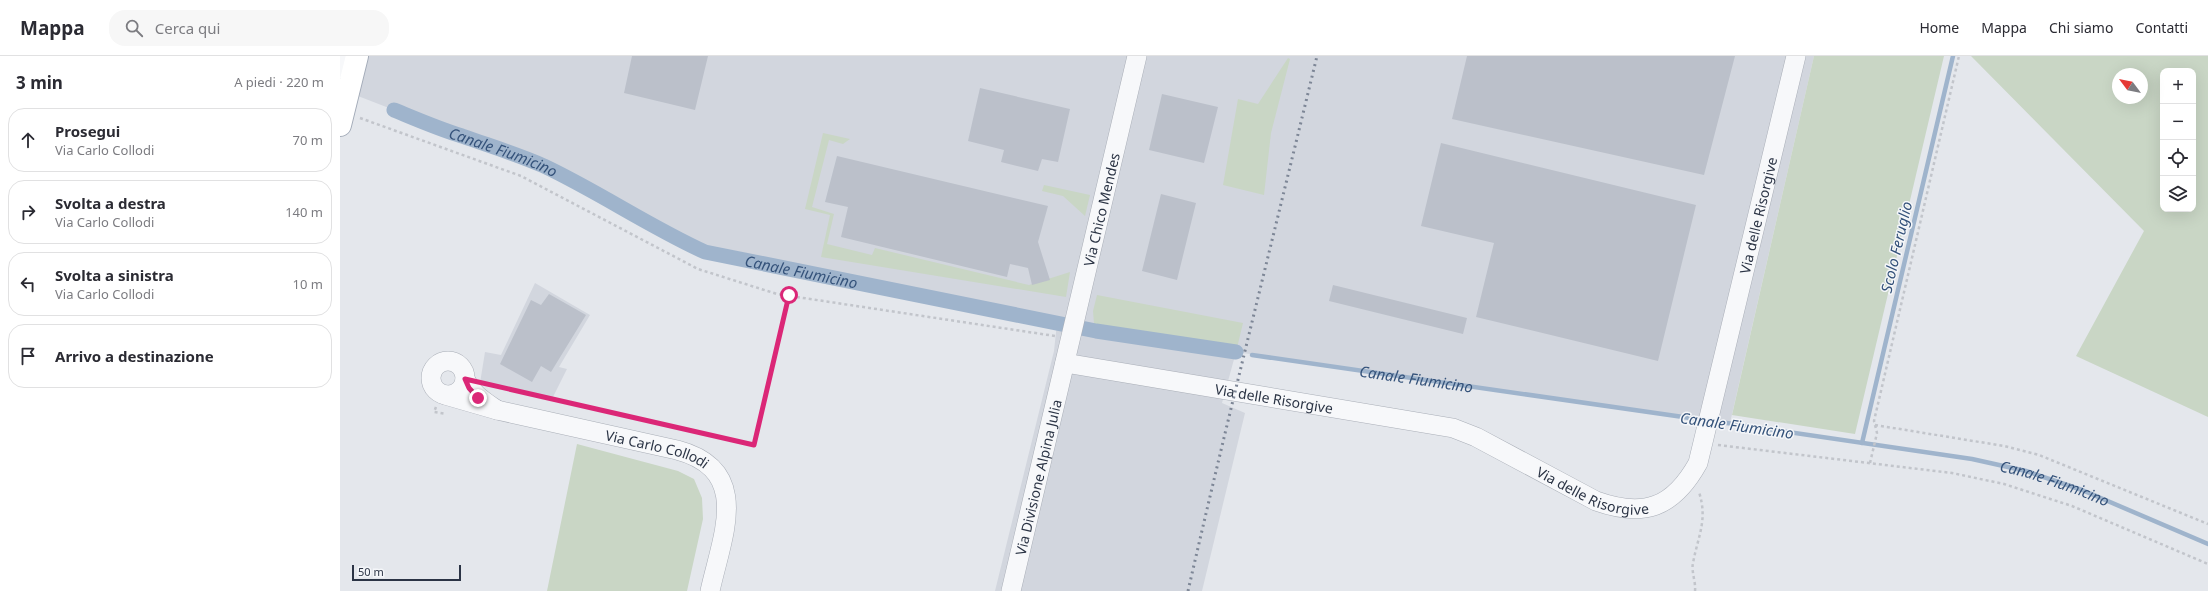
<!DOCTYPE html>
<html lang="it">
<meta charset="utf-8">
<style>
:root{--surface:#fff;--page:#f7f7f7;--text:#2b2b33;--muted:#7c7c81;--line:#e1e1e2}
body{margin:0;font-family:"Noto Sans",sans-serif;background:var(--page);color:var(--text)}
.controls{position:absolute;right:12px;top:12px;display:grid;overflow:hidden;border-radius:8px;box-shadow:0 4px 16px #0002}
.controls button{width:36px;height:36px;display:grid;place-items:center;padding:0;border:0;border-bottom:1px solid var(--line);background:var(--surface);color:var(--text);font:20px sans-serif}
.compass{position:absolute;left:1772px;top:12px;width:36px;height:36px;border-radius:50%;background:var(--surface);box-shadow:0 4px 16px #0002;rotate:302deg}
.scale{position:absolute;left:12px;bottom:10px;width:109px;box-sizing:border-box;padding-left:4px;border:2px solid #2b3445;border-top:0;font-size:11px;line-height:14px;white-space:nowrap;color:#2b3445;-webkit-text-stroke:3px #f4f6f9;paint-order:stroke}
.stop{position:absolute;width:12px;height:12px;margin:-9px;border:3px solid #db2777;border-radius:50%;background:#fff}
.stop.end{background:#db2777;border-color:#fff;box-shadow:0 1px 4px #0008}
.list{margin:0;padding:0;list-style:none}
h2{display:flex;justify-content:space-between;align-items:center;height:52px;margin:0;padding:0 16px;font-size:17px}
h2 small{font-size:13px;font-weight:400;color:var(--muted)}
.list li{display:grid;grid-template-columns:26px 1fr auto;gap:12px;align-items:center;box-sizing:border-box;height:64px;margin:0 8px 8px;padding:0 8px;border:1px solid var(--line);border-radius:16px}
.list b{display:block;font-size:15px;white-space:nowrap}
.list p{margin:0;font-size:13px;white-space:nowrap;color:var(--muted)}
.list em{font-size:13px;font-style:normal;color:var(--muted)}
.icon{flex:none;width:22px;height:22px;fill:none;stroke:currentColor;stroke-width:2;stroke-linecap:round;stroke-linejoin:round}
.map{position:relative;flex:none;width:1868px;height:535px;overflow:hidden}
header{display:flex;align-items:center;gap:24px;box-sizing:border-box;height:56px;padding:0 20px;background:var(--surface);border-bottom:1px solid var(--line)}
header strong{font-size:19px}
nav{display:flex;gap:22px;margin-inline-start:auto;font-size:14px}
.search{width:280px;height:36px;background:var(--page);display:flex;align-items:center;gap:10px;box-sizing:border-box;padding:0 14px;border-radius:16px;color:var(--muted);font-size:15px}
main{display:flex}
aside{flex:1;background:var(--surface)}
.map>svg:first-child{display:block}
</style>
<header>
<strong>Mappa</strong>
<div class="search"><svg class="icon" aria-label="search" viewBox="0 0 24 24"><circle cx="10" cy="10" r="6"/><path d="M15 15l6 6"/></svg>Cerca qui</div>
<nav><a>Home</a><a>Mappa</a><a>Chi siamo</a><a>Contatti</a></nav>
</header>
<main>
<aside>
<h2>3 min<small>A piedi · 220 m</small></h2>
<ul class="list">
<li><svg class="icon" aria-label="ahead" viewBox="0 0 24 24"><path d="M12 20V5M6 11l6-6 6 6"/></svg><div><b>Prosegui</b><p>Via Carlo Collodi</p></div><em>70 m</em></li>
<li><svg class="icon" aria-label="right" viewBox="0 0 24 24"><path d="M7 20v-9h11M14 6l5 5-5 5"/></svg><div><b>Svolta a destra</b><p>Via Carlo Collodi</p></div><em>140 m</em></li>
<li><svg class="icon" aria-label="left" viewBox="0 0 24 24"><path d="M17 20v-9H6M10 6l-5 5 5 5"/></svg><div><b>Svolta a sinistra</b><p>Via Carlo Collodi</p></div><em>10 m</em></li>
<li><svg class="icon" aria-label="arrive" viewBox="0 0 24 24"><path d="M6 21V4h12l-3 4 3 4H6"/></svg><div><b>Arrivo a destinazione</b></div></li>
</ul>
</aside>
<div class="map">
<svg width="1868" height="535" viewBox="0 0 1868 535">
<rect width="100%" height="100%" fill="#e4e7ec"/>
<!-- built -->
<path fill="#d2d6de" d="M 28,0 L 1474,0 L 1390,367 L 896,296 L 882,347 L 905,357 L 862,535 L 655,535 L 714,295 L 717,267 L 365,196 L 334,182 L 257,136 L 193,105 L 166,94 L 121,80 L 18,40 Z
M 195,227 L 250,259 L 219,311 L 227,313 L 212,343 L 140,327 L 145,296 L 161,299 Z"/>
<!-- green -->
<path fill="#c9d6c5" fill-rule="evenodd" d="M 1474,0 L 1604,0 L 1515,378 L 1392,359 Z
M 1631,0 L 1868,0 L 1868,361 L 1736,300 L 1804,175 ZM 1823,15 L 1853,15 L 1853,153 L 1823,153 ZM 1778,18 L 1802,18 L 1802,42 L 1778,42 Z
M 948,2 L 950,3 L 931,77 L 924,139 L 883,129 L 898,43 L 918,48 Z
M 483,77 L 510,83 L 503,88 L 489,84 L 472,151 L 494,158 L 487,188 L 532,199 L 535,192 L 689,229 L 730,216 L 726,241 L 481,201 L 490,159 L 465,153 Z
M 704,129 L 750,139 L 745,160 L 723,140 L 702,135 Z
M 757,239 L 903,267 L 897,292 L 754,268 L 753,255 Z
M 237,388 L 338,415 L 354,423 L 362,442 L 363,463 L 347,535 L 207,535 Z"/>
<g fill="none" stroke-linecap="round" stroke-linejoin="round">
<!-- stream -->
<g stroke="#9fb4cc" stroke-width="4.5">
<path id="s1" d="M 912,299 L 1364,364"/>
<path id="s2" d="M 1373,365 L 1632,403 L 1686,415 L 1742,434 L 1868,488"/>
<path d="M 1522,387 L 1613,0"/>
</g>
<!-- canal -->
<path stroke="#9fb4cc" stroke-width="15" id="s3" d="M 54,54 C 76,63 99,73 122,80 C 150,90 177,98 204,110 C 259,136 310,171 365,196 L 756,275 L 896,296"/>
</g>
<!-- building -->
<path fill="#bbc0ca" d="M 292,0 L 368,0 L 355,54 L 284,37 Z
M 1127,0 L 1395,0 L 1364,119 L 1112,63 Z
M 640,32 L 730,53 L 718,106 L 702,103 L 698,115 L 661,106 L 664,94 L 628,85 Z
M 822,38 L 878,51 L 864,107 L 809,94 Z
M 1101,87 L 1356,149 L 1318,305 L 1136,261 L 1154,187 L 1081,170 Z
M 497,100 L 708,150 L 698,186 L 710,224 L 692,229 L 688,212 L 670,208 L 667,221 L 501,181 L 508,151 L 485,146 Z
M 821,138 L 856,147 L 837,224 L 802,215 Z
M 993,229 L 1127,262 L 1123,278 L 989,245 Z
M 209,238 L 246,259 L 211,316 L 201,310 L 192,326 L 160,308 L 191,244 L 201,249 Z"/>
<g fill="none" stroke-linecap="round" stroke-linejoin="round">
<defs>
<g id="minor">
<path d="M 0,13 L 11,0"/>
<circle cx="108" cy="322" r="17"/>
<path id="s4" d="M 725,307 L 1113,372 L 1136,381 L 1256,445 C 1304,462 1333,452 1358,407 L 1456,0"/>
<path d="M 105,339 L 157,354 C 144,345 132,338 125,323"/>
<path id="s5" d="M 157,354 L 337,394 C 413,414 382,480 370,535"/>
<path id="s6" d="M 671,535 L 797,0"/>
</g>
<path id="major" d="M 0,69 L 17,0"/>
</defs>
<!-- minor casing -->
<use href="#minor" stroke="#a9aeb7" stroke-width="20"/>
<!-- major casing -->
<use href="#major" stroke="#a3abb8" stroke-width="24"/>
<!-- path -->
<path stroke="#c2c5cb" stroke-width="2.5" stroke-dasharray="3 3" stroke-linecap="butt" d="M 20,62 L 181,120 L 358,213 L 437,238 L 715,280
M 153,329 L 414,389 L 449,239
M 96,351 L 94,356 L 106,358
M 1535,369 L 1664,390 L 1699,399 L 1868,468
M 1378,389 L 1612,417 L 1664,428 L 1732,450 L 1868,508
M 1530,407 L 1537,377 L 1534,365 L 1619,0
M 1355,535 C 1356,526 1351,515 1353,507 C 1358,480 1368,464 1359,436"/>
<!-- minor -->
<use href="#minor" stroke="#f7f8fa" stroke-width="19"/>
<!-- major -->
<use href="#major" stroke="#fff" stroke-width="22"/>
<!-- rail -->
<path stroke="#7d8696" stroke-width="3" stroke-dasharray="2 4" stroke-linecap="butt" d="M 848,535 C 889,356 934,178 977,0"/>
</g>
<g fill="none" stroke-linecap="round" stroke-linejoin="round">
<!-- route -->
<path stroke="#db2777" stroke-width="5" d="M 138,342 L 129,332 L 125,323 L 414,389 L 449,239"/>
</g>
<g text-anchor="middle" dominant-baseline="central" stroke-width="3" stroke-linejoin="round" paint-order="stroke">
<!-- street labels -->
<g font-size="14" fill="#2b3445" stroke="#f4f6f9">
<text stroke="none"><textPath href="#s6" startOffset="392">Via Chico Mendes</textPath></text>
<text stroke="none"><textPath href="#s4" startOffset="931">Via delle Risorgive</textPath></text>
<text stroke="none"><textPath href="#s4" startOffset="212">Via delle Risorgive</textPath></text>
<text stroke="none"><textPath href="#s5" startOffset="165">Via Carlo Collodi</textPath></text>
<text stroke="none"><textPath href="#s6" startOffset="117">Via Divisione Alpina Julia</textPath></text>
<text stroke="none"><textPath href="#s4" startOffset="548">Via delle Risorgive</textPath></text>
</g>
<!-- water labels -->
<g font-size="15" font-style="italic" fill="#34527a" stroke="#f4f6f9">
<text stroke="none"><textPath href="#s3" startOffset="117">Canale Fiumicino</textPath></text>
<text transform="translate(1556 191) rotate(-77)">Scolo Feruglio</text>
<text stroke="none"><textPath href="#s3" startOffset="441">Canale Fiumicino</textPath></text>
<text stroke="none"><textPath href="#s1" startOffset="166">Canale Fiumicino</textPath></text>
<text transform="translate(1397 369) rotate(8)">Canale Fiumicino</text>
<text stroke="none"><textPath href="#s2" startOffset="348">Canale Fiumicino</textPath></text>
</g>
</g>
</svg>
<div class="controls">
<button>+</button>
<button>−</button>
<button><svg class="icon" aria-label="locate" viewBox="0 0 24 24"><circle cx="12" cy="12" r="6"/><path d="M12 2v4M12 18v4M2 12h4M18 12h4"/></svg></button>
<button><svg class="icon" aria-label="layers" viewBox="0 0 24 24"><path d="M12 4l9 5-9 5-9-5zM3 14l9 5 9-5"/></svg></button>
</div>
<svg class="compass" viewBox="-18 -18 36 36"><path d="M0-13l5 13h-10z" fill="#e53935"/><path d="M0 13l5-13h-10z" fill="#7c7c81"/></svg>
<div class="scale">50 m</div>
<div class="stop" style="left:449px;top:239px"></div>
<div class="stop end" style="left:138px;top:342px"></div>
</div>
</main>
